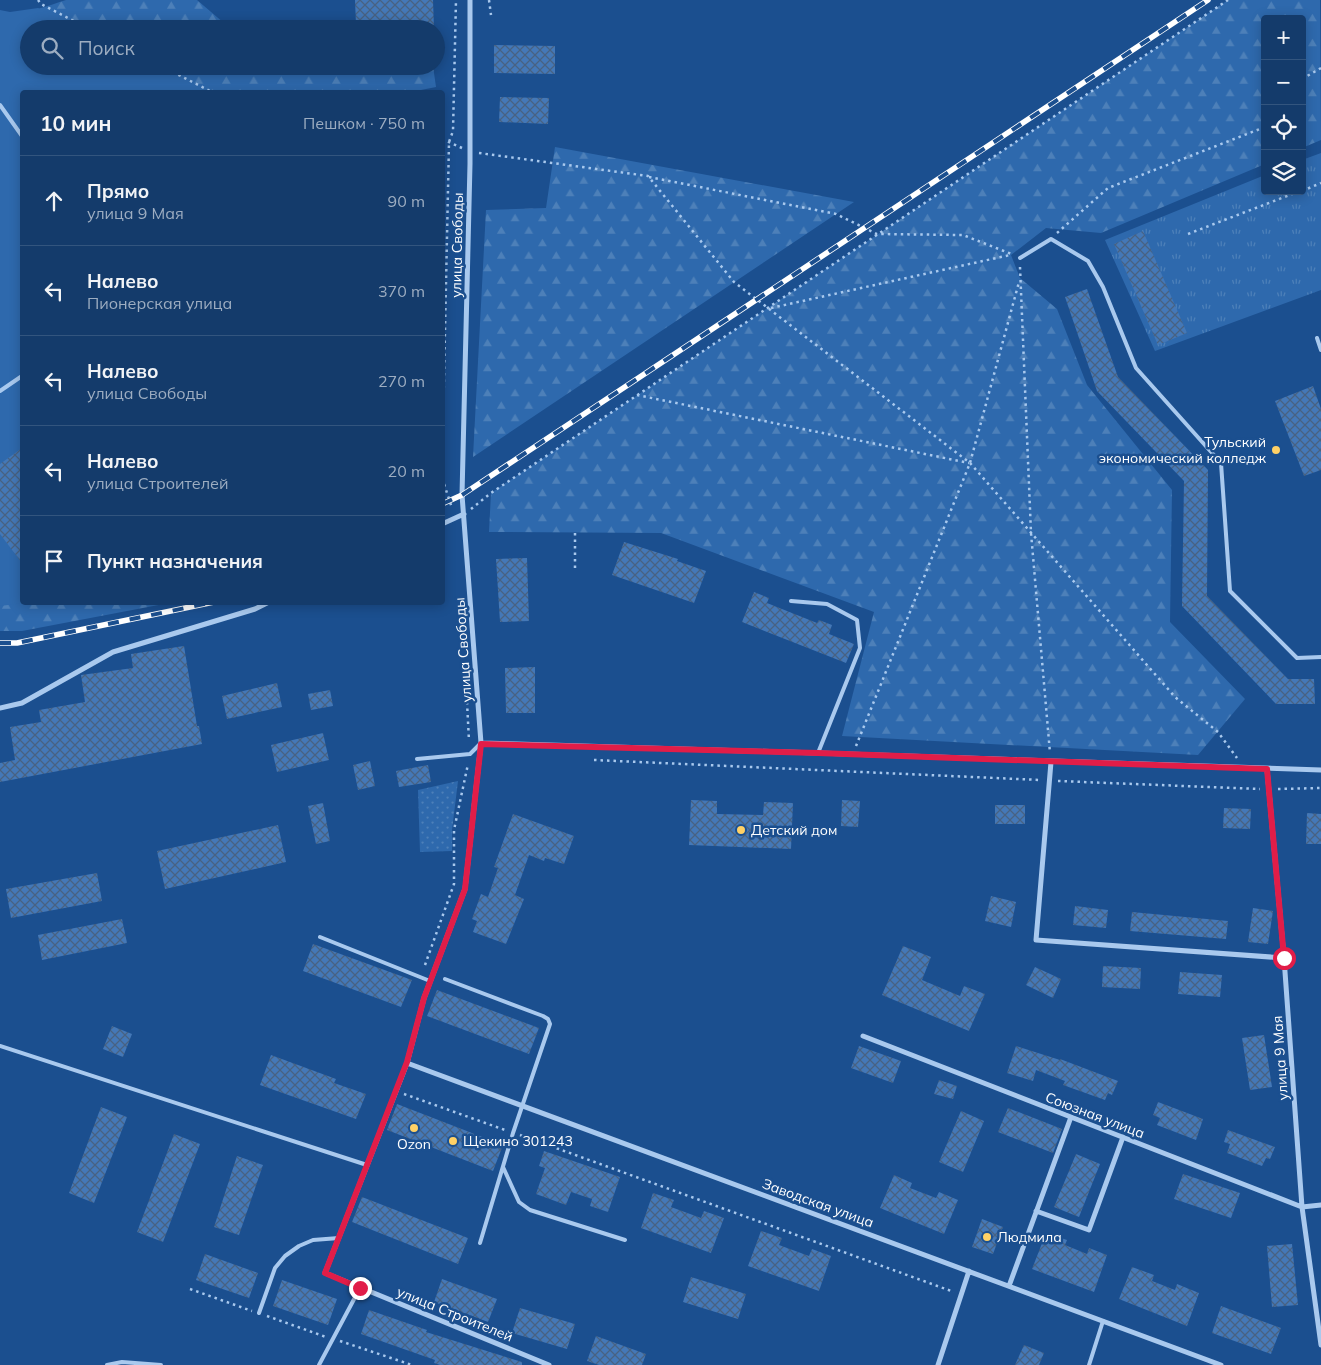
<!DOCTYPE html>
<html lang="ru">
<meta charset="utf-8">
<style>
:root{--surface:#143b6b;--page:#1d4271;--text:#f1f3f6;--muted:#9dadc1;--line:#33557e}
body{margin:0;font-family:Mulish,sans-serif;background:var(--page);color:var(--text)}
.controls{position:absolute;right:15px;top:15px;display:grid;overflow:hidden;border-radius:5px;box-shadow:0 2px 12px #0003}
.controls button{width:45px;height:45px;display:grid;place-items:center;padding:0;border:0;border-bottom:1px solid var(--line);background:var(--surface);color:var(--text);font:25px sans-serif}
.stop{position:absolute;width:15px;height:15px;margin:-11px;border:4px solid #e11d48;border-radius:50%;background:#fff}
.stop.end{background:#e11d48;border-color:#fff;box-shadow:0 1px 5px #0008}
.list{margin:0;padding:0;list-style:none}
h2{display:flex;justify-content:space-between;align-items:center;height:65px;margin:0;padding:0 20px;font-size:21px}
h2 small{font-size:16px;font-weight:400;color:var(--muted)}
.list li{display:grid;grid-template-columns:32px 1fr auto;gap:15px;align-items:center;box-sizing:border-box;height:90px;padding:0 20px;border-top:1px solid var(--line)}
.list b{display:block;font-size:19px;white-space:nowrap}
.list p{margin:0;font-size:16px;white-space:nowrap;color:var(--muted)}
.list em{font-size:16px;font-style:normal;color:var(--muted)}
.icon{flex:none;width:28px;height:28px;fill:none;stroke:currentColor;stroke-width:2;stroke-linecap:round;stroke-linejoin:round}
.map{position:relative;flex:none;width:1321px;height:1365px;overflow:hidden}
.search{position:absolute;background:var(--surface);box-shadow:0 2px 12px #0003;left:20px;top:20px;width:425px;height:55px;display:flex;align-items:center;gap:12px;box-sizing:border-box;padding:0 18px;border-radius:28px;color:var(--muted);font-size:19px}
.panel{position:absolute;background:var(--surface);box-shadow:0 2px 12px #0003;left:20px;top:90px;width:425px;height:515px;border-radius:5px}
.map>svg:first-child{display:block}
</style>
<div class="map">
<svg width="1321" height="1365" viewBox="0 0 1321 1365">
<defs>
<pattern id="grass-tufts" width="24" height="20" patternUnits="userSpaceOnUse" patternTransform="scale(1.25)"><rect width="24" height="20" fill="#2e69ad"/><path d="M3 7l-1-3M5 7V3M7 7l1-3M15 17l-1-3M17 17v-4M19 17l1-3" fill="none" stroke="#4d80b9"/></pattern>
<pattern id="forest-firs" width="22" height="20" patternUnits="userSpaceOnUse" patternTransform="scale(1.25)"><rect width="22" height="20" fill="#2e69ad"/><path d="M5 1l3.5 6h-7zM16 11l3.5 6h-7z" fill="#4d80b9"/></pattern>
<pattern id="park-dots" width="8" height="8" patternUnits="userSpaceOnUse" patternTransform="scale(1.25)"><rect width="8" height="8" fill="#2e69ad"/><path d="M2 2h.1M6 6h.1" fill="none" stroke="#4d80b9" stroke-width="1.8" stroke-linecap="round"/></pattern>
<pattern id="building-cross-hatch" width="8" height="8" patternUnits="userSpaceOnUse" patternTransform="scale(1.25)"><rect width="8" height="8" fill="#4478b7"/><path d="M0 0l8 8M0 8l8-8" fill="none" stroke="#486282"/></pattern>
</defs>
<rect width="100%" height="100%" fill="#1b4f8f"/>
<!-- grass -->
<path fill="url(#grass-tufts)" d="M 1321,153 L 1321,290 L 1155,351 L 1105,240 L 1265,175 L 1265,191 L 1302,191 L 1302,160 Z"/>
<!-- forest -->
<path fill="url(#forest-firs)" d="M 66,0 L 197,0 L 231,29 L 29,29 L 29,66 L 433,66 L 436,87 L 411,92 L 22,92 L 0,13 C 23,15 45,7 66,0 Z
M 1228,0 L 1320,0 L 1321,140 L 1302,148 L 1302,19 L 1265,19 L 1265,164 L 1101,233 L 1046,228 L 1011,255 L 1020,278 L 1057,309 L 1087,385 L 1172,490 L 1170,622 L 1245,699 L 1198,755 L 842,736 L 874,612 L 661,533 L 489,532 L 491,493 Z
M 555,147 L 854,202 L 473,457 L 486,210 L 546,208 Z
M 0,602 L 169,603 L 22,631 L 0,631 Z"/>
<!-- park -->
<path fill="url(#park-dots)" d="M 458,781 L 452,830 L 452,851 L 420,852 L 418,790 Z"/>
<!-- pitch -->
<path fill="#2e69ad" d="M 38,8 L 80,29 L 29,29 L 29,66 L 153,66 L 205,92 L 22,92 L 22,602 L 24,603 L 0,606 L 0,10 L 10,12 Z"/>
<!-- building -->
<path fill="url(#building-cross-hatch)" d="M 355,0 L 433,0 L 434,29 L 405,29 L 405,23 L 356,24 Z
M 494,45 L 555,46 L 555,74 L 494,73 Z
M 500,97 L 549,98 L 548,124 L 499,122 Z
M 1143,231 L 1187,333 L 1158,345 L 1114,244 Z
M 1087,289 L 1118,377 L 1208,470 L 1207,596 L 1288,679 L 1314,679 L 1315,704 L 1276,704 L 1182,606 L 1184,481 L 1097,391 L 1065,297 Z
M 1313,386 L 1321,409 L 1321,470 L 1304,476 L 1275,401 Z
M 22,448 L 22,563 L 0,534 L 0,464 Z
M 624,542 L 678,559 L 677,561 L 706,571 L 694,603 L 612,575 Z
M 527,558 L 529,621 L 500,622 L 496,559 Z
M 754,592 L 769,598 L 767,603 L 817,623 L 819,620 L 832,625 L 829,634 L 854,644 L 846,663 L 742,622 Z
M 184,646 L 197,726 L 199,726 L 202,744 L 0,782 L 0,763 L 15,760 L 10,727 L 41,722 L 39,710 L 85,702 L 81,675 L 133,668 L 131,654 Z
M 535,667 L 535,713 L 506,713 L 505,668 Z
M 277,683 L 282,707 L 227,719 L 222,696 Z
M 330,690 L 333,706 L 311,710 L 308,694 Z
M 323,733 L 329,760 L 277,772 L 271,745 Z
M 370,761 L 375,786 L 358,790 L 353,765 Z
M 428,765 L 431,782 L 399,787 L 396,771 Z
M 691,800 L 717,801 L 717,814 L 763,815 L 764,802 L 793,803 L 791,849 L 689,845 Z
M 842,800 L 860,801 L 858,827 L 841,826 Z
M 323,803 L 330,841 L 316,844 L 308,806 Z
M 995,805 L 1025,805 L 1025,824 L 995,824 Z
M 1224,808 L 1251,809 L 1250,829 L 1223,828 Z
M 1307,813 L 1321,814 L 1321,844 L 1306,844 Z
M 513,814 L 574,836 L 564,864 L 545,858 L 544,861 L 529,855 L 515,895 L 524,899 L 506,944 L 473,932 L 477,921 L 472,919 L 481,894 L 488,897 L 498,868 L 494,867 Z
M 278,825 L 286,862 L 165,889 L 157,851 Z
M 97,873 L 102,901 L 11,918 L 6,889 Z
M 991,896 L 1016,902 L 1011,927 L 985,921 Z
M 1075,906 L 1108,910 L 1106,928 L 1073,925 Z
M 1253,908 L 1273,911 L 1268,944 L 1248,942 Z
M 1132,912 L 1228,921 L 1226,939 L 1130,931 Z
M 122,919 L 127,943 L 42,960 L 38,935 Z
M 313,944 L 412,980 L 401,1007 L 303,971 Z
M 903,946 L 931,957 L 922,980 L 960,996 L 964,986 L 985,994 L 969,1031 L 882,995 Z
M 1103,966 L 1141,968 L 1140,989 L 1102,987 Z
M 1035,967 L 1061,979 L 1053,998 L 1026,985 Z
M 1180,972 L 1222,975 L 1220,997 L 1178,994 Z
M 437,990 L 539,1028 L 529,1054 L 427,1016 Z
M 112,1026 L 132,1034 L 123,1057 L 103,1049 Z
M 1264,1035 L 1272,1087 L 1250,1090 L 1242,1038 Z
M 859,1046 L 901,1061 L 893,1083 L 851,1068 Z
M 1016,1046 L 1060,1060 L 1060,1059 L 1118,1081 L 1112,1095 L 1108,1093 L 1105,1100 L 1063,1085 L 1065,1081 L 1036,1070 L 1033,1081 L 1007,1073 Z
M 271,1055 L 336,1079 L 334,1083 L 366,1094 L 356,1119 L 260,1085 Z
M 939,1080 L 957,1086 L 953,1099 L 934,1094 Z
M 1158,1102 L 1203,1119 L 1196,1140 L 1157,1125 L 1160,1118 L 1153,1115 Z
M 397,1104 L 503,1145 L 493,1171 L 387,1130 Z
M 101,1107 L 127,1117 L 94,1203 L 69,1193 Z
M 1008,1108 L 1062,1129 L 1053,1153 L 998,1132 Z
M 961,1111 L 984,1121 L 963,1172 L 939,1162 Z
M 1228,1130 L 1275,1147 L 1270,1159 L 1266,1158 L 1262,1166 L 1227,1153 L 1230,1144 L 1224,1142 Z
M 174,1134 L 200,1144 L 163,1242 L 137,1232 Z
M 544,1151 L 620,1177 L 608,1212 L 590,1206 L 592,1199 L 571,1192 L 566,1205 L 536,1194 L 545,1168 L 539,1166 Z
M 1076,1154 L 1100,1164 L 1079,1217 L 1054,1207 Z
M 237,1156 L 263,1165 L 239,1235 L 214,1227 Z
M 1183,1174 L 1240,1193 L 1231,1218 L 1174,1199 Z
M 894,1175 L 912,1183 L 910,1188 L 936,1198 L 939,1192 L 958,1200 L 944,1234 L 880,1208 Z
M 653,1193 L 674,1200 L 671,1207 L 701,1218 L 704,1211 L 724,1218 L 711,1253 L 641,1228 Z
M 362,1197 L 468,1238 L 458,1264 L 352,1222 Z
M 982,1219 L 1003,1227 L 993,1254 L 972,1247 Z
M 761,1231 L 782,1238 L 779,1245 L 809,1256 L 812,1249 L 831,1256 L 819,1291 L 748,1266 Z
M 1046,1233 L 1067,1240 L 1065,1245 L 1087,1254 L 1089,1248 L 1107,1255 L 1094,1292 L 1032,1269 Z
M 1292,1244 L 1298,1305 L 1272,1307 L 1267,1246 Z
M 205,1254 L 258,1273 L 249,1298 L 196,1280 Z
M 1132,1267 L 1154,1275 L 1152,1281 L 1175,1290 L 1177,1284 L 1199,1293 L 1187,1326 L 1119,1299 Z
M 691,1277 L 746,1294 L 738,1319 L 683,1302 Z
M 442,1279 L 497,1299 L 488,1322 L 434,1302 Z
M 282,1280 L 337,1299 L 328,1325 L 273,1306 Z
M 1221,1306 L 1281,1328 L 1271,1354 L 1212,1333 Z
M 520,1308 L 575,1324 L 567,1349 L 512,1333 Z
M 369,1310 L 427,1330 L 426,1332 L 522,1362 L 522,1365 L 440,1365 L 434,1363 L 435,1360 L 361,1334 Z
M 596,1336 L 646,1354 L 642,1365 L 599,1365 L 587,1361 Z
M 1024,1345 L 1044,1353 L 1039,1365 L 1015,1365 Z"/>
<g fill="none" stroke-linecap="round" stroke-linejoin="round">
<!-- path -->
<path stroke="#a9c9ee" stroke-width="2.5" stroke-dasharray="2.5 4" stroke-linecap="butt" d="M 38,0 L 41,4 L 89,29
M 489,0 L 491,15
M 161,66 L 212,92
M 1302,79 L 1321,68
M 442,139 L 462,148
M 479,153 L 648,176 L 734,282 L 970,463 L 1175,697 L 1218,732 L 1237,758
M 649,177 L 836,214 L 877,234 L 963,235 L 1014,255
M 1302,191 L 1321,183
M 1057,233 L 1108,188 L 1265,127
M 1188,234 L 1300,191
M 1020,267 L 1031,533 L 1050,753
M 771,308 L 1010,255
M 637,395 L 969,463
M 442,473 L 449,142 L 453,131 L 456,0
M 442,478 L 452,508
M 442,497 L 450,501
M 471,509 L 491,493 L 1228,0
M 575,568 L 575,532
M 467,702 L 469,741
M 856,746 L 970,463 L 1019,282
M 594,760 L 1040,780
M 1058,781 L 1260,789
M 1278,789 L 1321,788
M 425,965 L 454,884 L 454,830 L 468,764
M 404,1094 L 505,1130
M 520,1135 L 954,1292
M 190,1289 L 252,1311
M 267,1316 L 326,1337
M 340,1341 L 412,1365"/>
<!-- service -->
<path stroke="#a9c9ee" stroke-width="4" d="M 0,105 L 22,136
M 1020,258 L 1051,239 L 1088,261 L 1103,287 L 1136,368 L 1221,463 L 1230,591 L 1297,658 L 1321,657
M 1317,338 L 1321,350
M 0,391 L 22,376
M 791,601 L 827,604 L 857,620 L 860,648 L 818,753
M 417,759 L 470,754 L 481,743
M 320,937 L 430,981
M 445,979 L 543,1016 L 548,1019 L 550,1024 L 513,1133 L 480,1243
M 0,1046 L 367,1165
M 503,1167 L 519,1202 L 530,1210 L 625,1240
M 259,1313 L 275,1268 L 285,1256 L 299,1246 L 313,1240 L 339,1238
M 107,1365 L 122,1362 L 161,1365
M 319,1365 L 360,1288
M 1089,1365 L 1103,1321"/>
<!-- minor -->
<path stroke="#a9c9ee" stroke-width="5" d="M 470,0 L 470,164 L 462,495 L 481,743 L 465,889 L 424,998 L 407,1063 L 325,1273 L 549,1365
M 442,524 L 464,514
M 0,708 L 22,703 L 113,652 L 255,609 L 269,602
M 481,743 L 818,753 L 1321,770
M 1051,762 L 1036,940 L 1284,958
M 1267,769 L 1284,958 L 1302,1207 L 1321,1345
M 863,1036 L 1302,1207 L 1321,1205
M 407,1063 L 1221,1365
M 1036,1211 L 1089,1230 L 1123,1137
M 1009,1286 L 1071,1117
M 938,1365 L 969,1271"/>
<defs>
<path id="rail" d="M 442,504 L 462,495 L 1208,0
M 0,643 L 17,643 L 214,602"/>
</defs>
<!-- rail casing -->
<use href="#rail" stroke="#fff" stroke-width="5.5"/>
<!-- rail -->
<use href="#rail" stroke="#1b4f8f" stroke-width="4" stroke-dasharray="11" stroke-linecap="butt"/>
</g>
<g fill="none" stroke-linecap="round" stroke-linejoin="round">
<!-- route -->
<path stroke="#e11d48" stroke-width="6" d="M 360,1288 L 325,1273 L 407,1062 L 424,998 L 465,889 L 481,744 L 818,753 L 1267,769 L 1284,958"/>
</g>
<!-- markers -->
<g fill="#ffd166" stroke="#1b4f8f" stroke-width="2">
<circle cx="1276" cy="450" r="5"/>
<circle cx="741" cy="830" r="5"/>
<circle cx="414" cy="1128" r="5"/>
<circle cx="453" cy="1141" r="5"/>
<circle cx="987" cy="1237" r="5"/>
</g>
<g text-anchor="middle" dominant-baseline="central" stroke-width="5" stroke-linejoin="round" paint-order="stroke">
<!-- street labels -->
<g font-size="14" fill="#fff" stroke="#1b4f8f">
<text transform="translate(457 245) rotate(-89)">улица Свободы</text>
<text transform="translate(463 650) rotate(-94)">улица Свободы</text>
<text transform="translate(1280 1058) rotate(-94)">улица 9 Мая</text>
<text transform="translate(1095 1115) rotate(21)">Союзная улица</text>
<text transform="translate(818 1203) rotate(20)">Заводская улица</text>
<text transform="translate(455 1314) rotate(22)">улица Строителей</text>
</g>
<!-- poi labels -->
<g font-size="14" fill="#fff" stroke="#1b4f8f" text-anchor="start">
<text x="1266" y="442" text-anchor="end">Тульский<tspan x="1266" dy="16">экономический колледж</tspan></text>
<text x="751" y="830">Детский дом</text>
<text x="463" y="1141">Щекино 301243</text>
<text x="414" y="1144" text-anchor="middle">Ozon</text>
<text x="997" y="1237">Людмила</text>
</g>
</g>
</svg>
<div class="controls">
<button>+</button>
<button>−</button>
<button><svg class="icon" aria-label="locate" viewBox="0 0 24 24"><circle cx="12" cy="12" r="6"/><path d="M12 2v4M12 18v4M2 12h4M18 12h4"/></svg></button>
<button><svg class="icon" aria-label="layers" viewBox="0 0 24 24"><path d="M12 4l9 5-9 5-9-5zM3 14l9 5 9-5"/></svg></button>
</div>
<div class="stop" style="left:1284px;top:958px"></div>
<div class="stop end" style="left:360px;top:1288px"></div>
<div class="search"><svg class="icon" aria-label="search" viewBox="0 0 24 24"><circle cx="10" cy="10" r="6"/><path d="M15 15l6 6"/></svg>Поиск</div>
<section class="panel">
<h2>10 мин<small>Пешком · 750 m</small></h2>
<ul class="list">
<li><svg class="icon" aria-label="ahead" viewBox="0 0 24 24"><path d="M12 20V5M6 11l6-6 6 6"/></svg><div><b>Прямо</b><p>улица 9 Мая</p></div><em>90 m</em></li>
<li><svg class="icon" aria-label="left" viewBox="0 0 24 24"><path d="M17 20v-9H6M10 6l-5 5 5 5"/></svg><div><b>Налево</b><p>Пионерская улица</p></div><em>370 m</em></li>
<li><svg class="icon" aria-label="left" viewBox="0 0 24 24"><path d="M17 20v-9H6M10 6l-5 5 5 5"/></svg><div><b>Налево</b><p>улица Свободы</p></div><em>270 m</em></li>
<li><svg class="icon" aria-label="left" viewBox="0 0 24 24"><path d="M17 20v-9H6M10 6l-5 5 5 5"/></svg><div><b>Налево</b><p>улица Строителей</p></div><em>20 m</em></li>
<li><svg class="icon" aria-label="arrive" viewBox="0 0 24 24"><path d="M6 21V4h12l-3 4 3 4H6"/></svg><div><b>Пункт назначения</b></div></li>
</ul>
</section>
</div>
